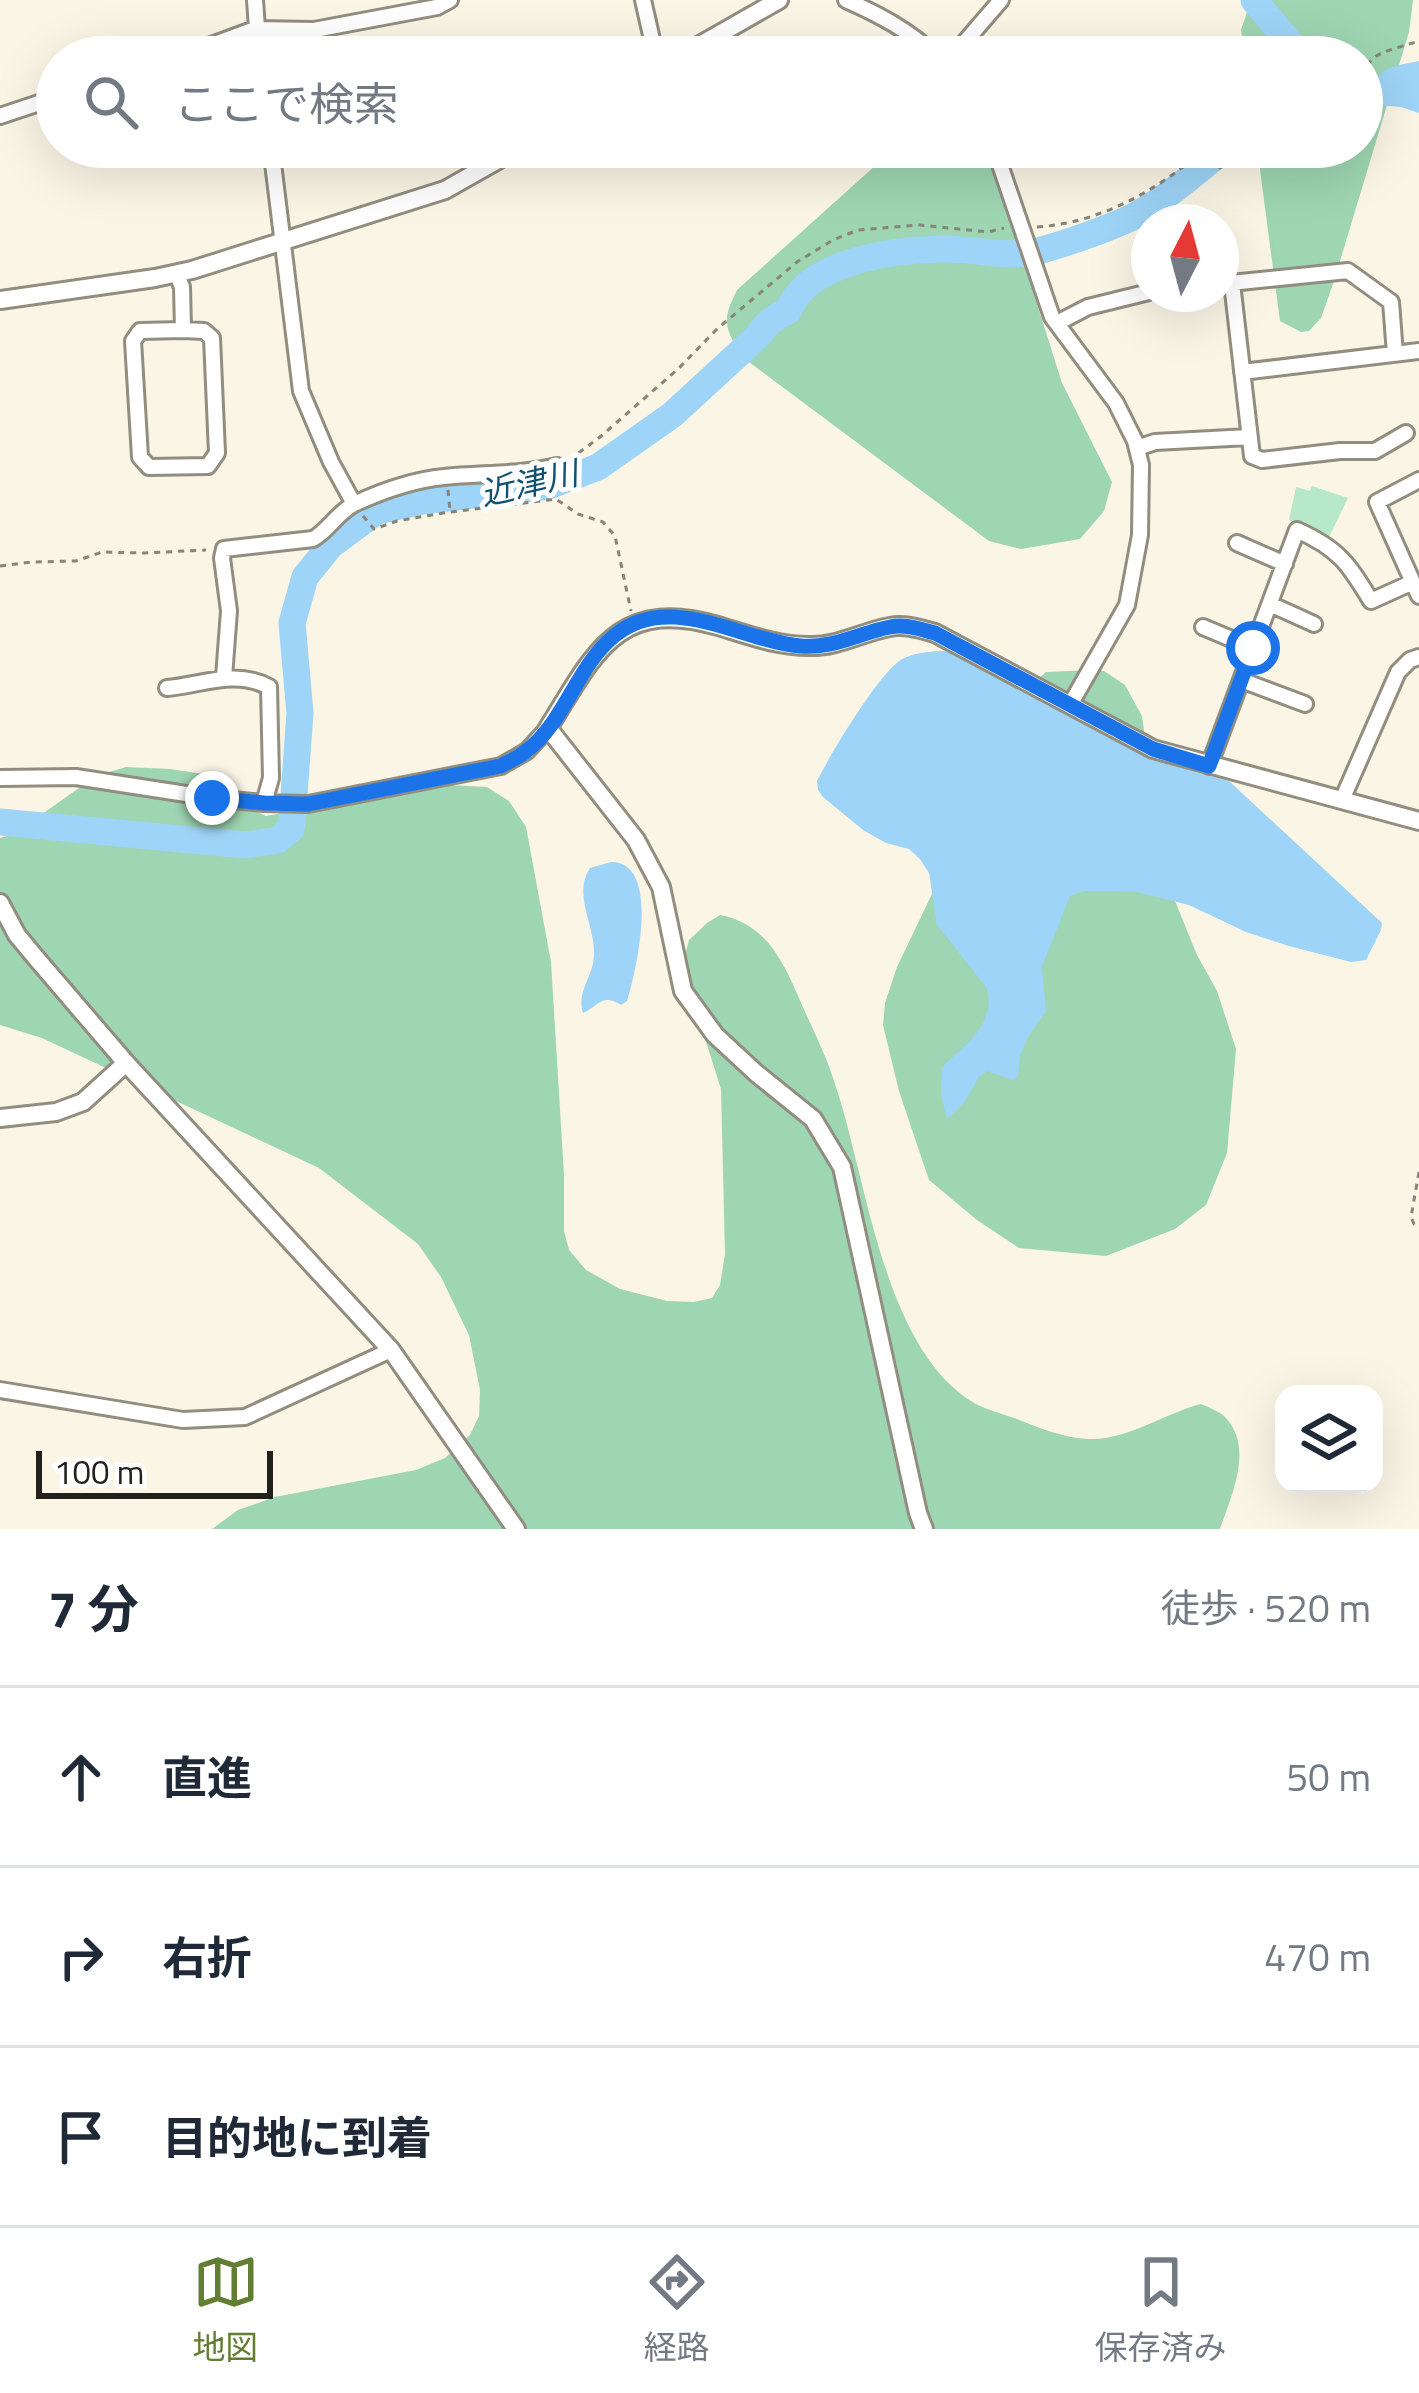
<!DOCTYPE html>
<html lang="ja">
<meta charset="utf-8">
<style>
:root{--surface:#fff;--page:#f2f2f3;--text:#1f2937;--muted:#747a83;--line:#e0e1e3;--accent:#617e32}
body{margin:0;font-family:"Titillium Web","Noto Sans JP",sans-serif;background:var(--page);color:var(--text)}
.controls{position:absolute;right:36px;bottom:36px;display:grid;overflow:hidden;border-radius:24px;box-shadow:0 12px 48px #0002}
.controls button{width:108px;height:108px;display:grid;place-items:center;padding:0;border:0;border-bottom:3px solid var(--line);background:var(--surface);color:var(--text);font:60px sans-serif}
.compass{position:absolute;left:1131px;top:204px;width:108px;height:108px;border-radius:50%;background:var(--surface);box-shadow:0 12px 48px #0002;rotate:6deg}
.scale{position:absolute;left:36px;bottom:30px;width:237px;box-sizing:border-box;padding-left:12px;border:6px solid #21201a;border-top:0;font-size:33px;line-height:42px;white-space:nowrap;color:#21201a;-webkit-text-stroke:9px #fff;paint-order:stroke}
.stop{position:absolute;width:36px;height:36px;margin:-27px;border:9px solid #1a73e8;border-radius:50%;background:#fff}
.stop.end{background:#1a73e8;border-color:#fff;box-shadow:0 3px 12px #0008}
.list{margin:0;padding:0;list-style:none}
h2{display:flex;justify-content:space-between;align-items:center;height:156px;margin:0;padding:0 48px;font-size:51px}
h2 small{font-size:39px;font-weight:400;color:var(--muted)}
.list li{display:grid;grid-template-columns:78px 1fr auto;gap:36px;align-items:center;box-sizing:border-box;height:180px;padding:0 48px;border-top:3px solid var(--line)}
.list b{display:block;font-size:45px;white-space:nowrap}
.list em{font-size:39px;font-style:normal;color:var(--muted)}
.icon{flex:none;width:66px;height:66px;fill:none;stroke:currentColor;stroke-width:2;stroke-linecap:round;stroke-linejoin:round}
.map{position:relative;flex:none;width:1419px;height:1529px;overflow:hidden}
.search{position:absolute;background:var(--surface);box-shadow:0 12px 48px #0002;left:36px;right:36px;top:36px;height:132px;display:flex;align-items:center;gap:30px;box-sizing:border-box;padding:0 42px;border-radius:66px;color:var(--muted);font-size:45px}
.sheet{height:696px;background:var(--surface)}
nav{display:flex;justify-content:space-around;align-items:center;box-sizing:border-box;height:168px;border-top:3px solid var(--line);background:var(--surface);font-size:33px;color:var(--muted)}
nav a{display:grid;justify-items:center;gap:6px}
nav .on{color:var(--accent)}
.map>svg:first-child{display:block}
</style>
<div class="map">
<svg width="1419" height="1529" viewBox="0 0 1419 1529">
<rect width="100%" height="100%" fill="#faf5e5"/>
<!-- green -->
<path fill="#b7e8c9" d="M 1312,486 L 1348,498 L 1329,537 L 1289,520 L 1296,487 L 1310,491 Z"/>
<!-- forest -->
<path fill="#9ed5b2" d="M 1259,0 L 1413,0 L 1409,32 L 1334,281 L 1321,318 L 1309,331 L 1301,332 L 1280,321 L 1257,147 L 1362,147 L 1362,57 L 1245,57 L 1241,30 L 1249,6 Z
M 896,147 L 977,147 L 993,165 L 1062,383 L 1112,482 L 1104,511 L 1080,539 L 1021,549 L 989,541 L 741,356 C 725,326 721,322 737,290 Z
M 1093,670 L 1104,671 L 1125,685 L 1142,716 L 1164,874 L 1197,955 L 1217,991 L 1236,1049 L 1227,1153 L 1206,1205 L 1175,1229 L 1106,1256 L 1019,1248 L 977,1220 L 929,1180 L 899,1091 L 883,1025 L 885,1003 L 897,967 L 1033,683 L 1046,672 Z
M 126,767 L 170,769 L 210,775 L 228,786 L 242,805 L 266,816 L 448,785 L 487,787 L 509,801 L 526,827 L 551,962 L 564,1175 L 564,1231 L 569,1250 L 586,1270 L 620,1289 L 667,1301 L 694,1302 L 712,1298 L 720,1285 L 725,1254 L 721,1089 L 682,966 L 689,940 L 707,923 L 720,915 C 768,924 784,964 802,1005 C 813,1030 826,1055 834,1081 C 867,1176 882,1348 974,1403 C 987,1410 1003,1414 1017,1419 C 1039,1428 1064,1438 1088,1439 C 1126,1441 1165,1413 1201,1404 C 1208,1407 1221,1412 1226,1418 C 1254,1449 1231,1496 1220,1529 L 212,1529 L 238,1510 L 275,1497 L 416,1470 L 445,1458 L 470,1435 L 479,1416 L 480,1390 L 469,1335 L 441,1277 L 418,1244 L 319,1168 L 42,1038 L 0,1025 L 0,838 L 14,834 L 96,776 Z"/>
<!-- water -->
<path fill="#9ed4f7" d="M 1419,61 L 1419,113 L 1401,107 L 1376,105 L 1370,90 L 1376,84 C 1379,65 1403,65 1419,61 Z
M 954,651 L 1168,764 L 1229,781 L 1382,923 L 1381,930 L 1366,960 L 1351,962 L 1289,946 L 1246,932 L 1189,905 L 1133,891 L 1085,891 L 1070,896 L 1042,967 L 1046,1011 L 1028,1037 L 1020,1056 L 1018,1076 L 1013,1080 L 987,1071 L 978,1078 L 964,1103 L 947,1119 L 941,1094 L 942,1067 C 965,1045 998,1023 986,987 L 937,925 L 929,873 L 920,859 L 909,849 L 886,843 L 863,830 L 823,797 L 818,790 L 817,781 C 831,753 875,680 898,662 C 912,651 937,651 954,651 Z
M 611,862 C 662,862 636,972 627,1001 L 621,1005 C 602,993 599,1006 583,1013 C 576,992 593,977 594,956 C 596,926 572,896 590,868 Z"/>
<g fill="none" stroke-linecap="round" stroke-linejoin="round">
<!-- river -->
<path stroke="#9ed4f7" stroke-width="27" d="M 1254,0 L 1296,50 L 1297,57
M 0,822 L 245,845 L 278,840 L 291,829 L 292,822 L 300,713 L 292,623 L 305,577 L 330,546 L 377,511 L 422,501 L 549,486 L 598,467 L 672,415 L 759,335 C 765,324 777,315 788,311 C 808,260 894,250 942,249 C 972,248 1005,258 1034,252 C 1059,246 1117,226 1138,214 C 1169,196 1199,171 1226,147"/>
<defs>
<path id="minor" d="M 255,0 L 259,57
M 643,0 L 656,57
M 846,0 C 880,15 910,31 937,57
M 179,57 L 255,29 L 314,30 L 437,7 L 450,0
M 952,57 L 1001,0
M 0,116 L 57,97
M 271,147 L 301,391 L 331,462 L 354,504 C 382,491 413,480 444,477 C 482,473 520,475 557,466
M 994,147 L 1052,317 L 1116,403 L 1135,441 L 1141,465 L 1140,535 L 1127,605 L 1070,705
M 176,273 L 182,287 L 183,330 L 140,331 L 133,341 L 140,457 L 149,467 L 208,466 L 217,453 L 212,338 L 204,331 L 183,330
M 1232,283 L 1252,456 L 1262,460 L 1340,451 L 1375,451 L 1406,433
M 1221,284 L 1348,271 L 1391,302 L 1395,354
M 1057,323 L 1088,307 L 1149,292
M 1242,372 L 1419,351
M 1137,448 L 1155,442 L 1249,437
M 1419,480 L 1377,502 L 1419,596
M 1237,543 L 1285,564
M 1270,604 L 1314,624
M 1203,627 L 1253,648
M 224,677 L 229,611 L 222,558 L 224,549 L 313,539 C 329,530 336,514 354,504
M 1241,680 L 1305,704
M 167,688 C 201,685 236,669 269,687 L 271,778 L 264,803
M 1209,766 L 1297,530 C 1339,549 1348,563 1371,601 L 1413,582
M 0,778 L 76,777 L 212,798 L 264,803 L 308,804 L 501,766 L 527,751 L 548,728
M 1342,800 L 1398,672 L 1410,660 L 1419,657
M 0,1390 L 183,1420 L 245,1417 L 391,1350"/>
<path id="tertiary" d="M 679,57 L 779,0
M 0,300 L 155,278 L 192,270 L 445,190 L 521,147
M 0,903 L 17,935 L 36,958 L 126,1063 L 391,1350 L 516,1529
M 0,1118 L 56,1112 L 83,1102 L 126,1063
M 924,1529 L 918,1513 L 842,1167 L 813,1119 L 756,1073 L 715,1035 L 683,991 L 661,887 L 636,840 L 548,728 C 595,653 617,597 718,626 C 748,635 777,646 809,646 C 838,647 862,632 890,627 C 905,624 920,629 935,633 L 1153,749 L 1419,821"/>
</defs>
<!-- minor casing -->
<use href="#minor" stroke="#918d7f" stroke-width="20"/>
<!-- tertiary casing -->
<use href="#tertiary" stroke="#918d7f" stroke-width="22"/>
<!-- path -->
<path stroke="#87847a" stroke-width="3" stroke-dasharray="6 6" stroke-linecap="butt" d="M 1362,110 L 1367,107 C 1358,52 1373,56 1419,41
M 1037,227 C 1098,223 1155,192 1200,153 L 1220,168 L 1253,147
M 569,460 L 600,437 L 678,369 L 717,329 L 797,262 L 833,240 L 858,230 L 920,225 L 988,232 L 1004,228
M 448,490 L 450,511
M 363,516 L 374,529 L 397,521 L 443,513 L 556,499 L 578,514 L 603,522 L 615,536 L 631,611
M 0,566 L 31,562 L 76,561 L 102,552 L 144,553 L 206,550
M 1419,1172 L 1411,1217 L 1414,1224 L 1419,1226"/>
<!-- minor -->
<use href="#minor" stroke="#fff" stroke-width="14"/>
<!-- tertiary -->
<use href="#tertiary" stroke="#fff" stroke-width="16"/>
</g>
<g fill="none" stroke-linecap="round" stroke-linejoin="round">
<!-- route -->
<path stroke="#1a73e8" stroke-width="15" d="M 212,798 L 264,803 L 308,804 L 501,766 C 509,761 518,758 525,752 C 565,723 576,667 614,636 C 669,590 741,641 800,646 C 833,649 859,633 890,627 C 905,624 920,629 935,633 L 1153,749 L 1209,766 L 1253,648"/>
</g>
<g text-anchor="middle" dominant-baseline="central" stroke-width="10" stroke-linejoin="round" paint-order="stroke">
<!-- water labels -->
<g font-size="33" font-style="italic" fill="#105273" stroke="#fff">
<text transform="translate(529 483) rotate(-13)">近津川</text>
</g>
</g>
</svg>
<div class="controls">
<button><svg class="icon" aria-label="layers" viewBox="0 0 24 24"><path d="M12 4l9 5-9 5-9-5zM3 14l9 5 9-5"/></svg></button>
</div>
<svg class="compass" viewBox="-18 -18 36 36"><path d="M0-13l5 13h-10z" fill="#e53935"/><path d="M0 13l5-13h-10z" fill="#747a83"/></svg>
<div class="scale">100 m</div>
<div class="stop" style="left:1253px;top:648px"></div>
<div class="stop end" style="left:212px;top:798px"></div>
<div class="search"><svg class="icon" aria-label="search" viewBox="0 0 24 24"><circle cx="10" cy="10" r="6"/><path d="M15 15l6 6"/></svg>ここで検索</div>
</div>
<section class="sheet">
<h2>7 分<small>徒歩 · 520 m</small></h2>
<ul class="list">
<li><svg class="icon" aria-label="ahead" viewBox="0 0 24 24"><path d="M12 20V5M6 11l6-6 6 6"/></svg><div><b>直進</b></div><em>50 m</em></li>
<li><svg class="icon" aria-label="right" viewBox="0 0 24 24"><path d="M7 20v-9h11M14 6l5 5-5 5"/></svg><div><b>右折</b></div><em>470 m</em></li>
<li><svg class="icon" aria-label="arrive" viewBox="0 0 24 24"><path d="M6 21V4h12l-3 4 3 4H6"/></svg><div><b>目的地に到着</b></div></li>
</ul>
</section>
<nav>
<a class="on"><svg class="icon" aria-label="map" viewBox="0 0 24 24"><path d="M3 6l6-2 6 2 6-2v14l-6 2-6-2-6 2zM9 4v14M15 6v14"/></svg>地図</a>
<a><svg class="icon" aria-label="directions" viewBox="0 0 24 24"><path d="M12 3l9 9-9 9-9-9zM9 14v-3h6M13 9l2 2-2 2"/></svg>経路</a>
<a><svg class="icon" aria-label="saved" viewBox="0 0 24 24"><path d="M7 4h10v16l-5-4-5 4z"/></svg>保存済み</a>
</nav>
